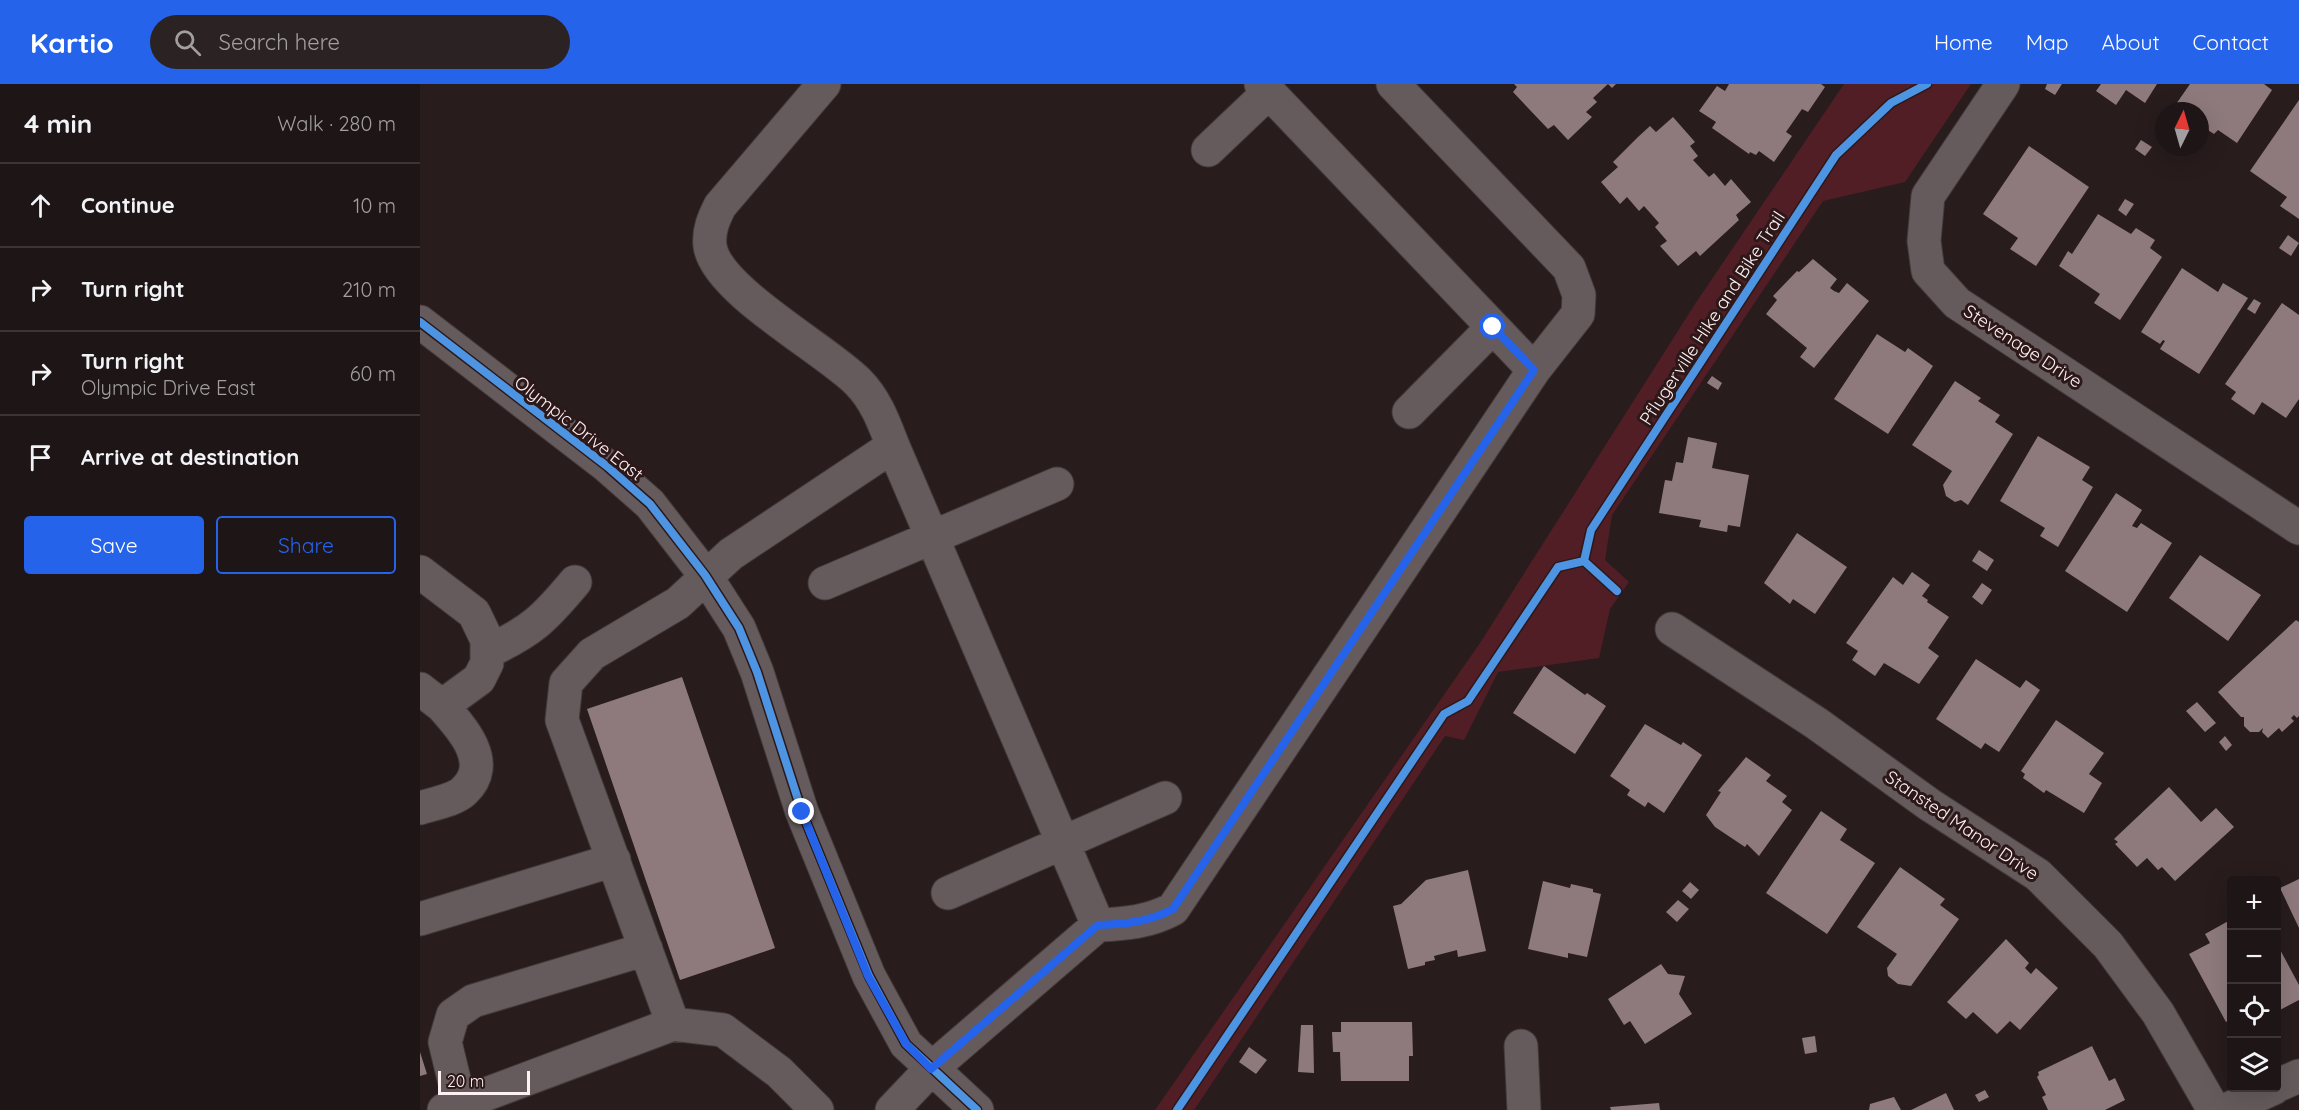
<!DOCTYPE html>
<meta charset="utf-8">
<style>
:root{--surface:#1e1516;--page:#2b2223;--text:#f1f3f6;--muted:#a19fa1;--line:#3c3435;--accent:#2563eb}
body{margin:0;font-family:Quicksand,sans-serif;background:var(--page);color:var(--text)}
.controls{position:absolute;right:18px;bottom:18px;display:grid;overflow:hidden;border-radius:6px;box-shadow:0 6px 24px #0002}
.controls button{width:54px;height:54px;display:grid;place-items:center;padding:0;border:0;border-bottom:2px solid var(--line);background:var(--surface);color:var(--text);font:30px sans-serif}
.compass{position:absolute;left:1735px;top:18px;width:54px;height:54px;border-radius:50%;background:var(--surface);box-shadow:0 6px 24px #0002;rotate:5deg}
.scale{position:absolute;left:18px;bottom:15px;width:92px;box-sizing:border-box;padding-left:6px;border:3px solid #fef1f2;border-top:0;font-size:16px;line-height:21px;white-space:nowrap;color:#fef1f2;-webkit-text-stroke:4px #2c1819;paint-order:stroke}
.stop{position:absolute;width:18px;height:18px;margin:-14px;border:4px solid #2563eb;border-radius:50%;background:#fff}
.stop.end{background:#2563eb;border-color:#fff;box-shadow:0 2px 6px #0008}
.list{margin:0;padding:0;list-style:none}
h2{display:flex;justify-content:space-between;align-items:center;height:78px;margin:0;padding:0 24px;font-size:26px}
h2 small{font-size:20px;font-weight:400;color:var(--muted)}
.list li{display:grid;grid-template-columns:39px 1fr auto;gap:18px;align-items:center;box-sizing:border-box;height:84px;padding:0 24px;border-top:2px solid var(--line)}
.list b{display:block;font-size:22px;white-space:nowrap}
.list p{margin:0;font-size:20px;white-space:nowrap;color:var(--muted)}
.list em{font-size:20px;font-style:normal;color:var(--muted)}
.actions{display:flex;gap:12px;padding:18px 24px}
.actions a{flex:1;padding:14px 0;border:2px solid var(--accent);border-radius:6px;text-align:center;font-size:21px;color:var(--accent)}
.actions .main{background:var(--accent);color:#fff}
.icon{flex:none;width:33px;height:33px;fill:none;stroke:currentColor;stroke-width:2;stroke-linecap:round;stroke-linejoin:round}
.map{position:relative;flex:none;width:1879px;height:1026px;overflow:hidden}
header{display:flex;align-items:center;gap:36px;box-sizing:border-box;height:84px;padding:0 30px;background:var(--accent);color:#fff}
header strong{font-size:28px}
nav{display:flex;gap:33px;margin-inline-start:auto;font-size:21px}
.search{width:420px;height:54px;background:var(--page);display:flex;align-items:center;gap:15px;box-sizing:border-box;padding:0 21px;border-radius:33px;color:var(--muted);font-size:22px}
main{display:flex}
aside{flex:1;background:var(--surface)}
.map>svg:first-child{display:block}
</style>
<header>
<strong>Kartio</strong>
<div class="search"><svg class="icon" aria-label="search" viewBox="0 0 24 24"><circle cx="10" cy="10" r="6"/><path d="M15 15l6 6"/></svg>Search here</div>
<nav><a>Home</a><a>Map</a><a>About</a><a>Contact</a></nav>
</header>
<main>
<aside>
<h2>4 min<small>Walk · 280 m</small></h2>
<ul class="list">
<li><svg class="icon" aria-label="ahead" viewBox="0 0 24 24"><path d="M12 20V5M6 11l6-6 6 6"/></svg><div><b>Continue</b></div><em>10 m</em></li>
<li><svg class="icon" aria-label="right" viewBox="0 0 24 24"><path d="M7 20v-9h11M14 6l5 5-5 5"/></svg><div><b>Turn right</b></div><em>210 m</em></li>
<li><svg class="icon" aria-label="right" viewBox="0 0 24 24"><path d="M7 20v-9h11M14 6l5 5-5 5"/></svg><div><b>Turn right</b><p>Olympic Drive East</p></div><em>60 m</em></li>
<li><svg class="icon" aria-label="arrive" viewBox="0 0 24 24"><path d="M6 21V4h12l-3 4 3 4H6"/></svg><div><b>Arrive at destination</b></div></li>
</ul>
<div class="actions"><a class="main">Save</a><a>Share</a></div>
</aside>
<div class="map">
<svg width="1879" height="1026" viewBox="0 0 1879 1026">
<rect width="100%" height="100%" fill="#281c1d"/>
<!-- green -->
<path fill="#521e26" d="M 1424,0 L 1551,0 L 1485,98 L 1403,117 L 1192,431 L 1185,476 L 1209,498 L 1190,525 L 1179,574 L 1078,588 L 1044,656 L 1025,652 L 774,1026 L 735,1026 L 1060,559 L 1275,220 Z"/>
<!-- building -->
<path fill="#8e7a7c" d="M 1094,0 L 1196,0 L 1192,4 L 1188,0 L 1173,14 L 1177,18 L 1166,28 L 1172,33 L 1148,56 L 1134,41 L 1128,45 L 1093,8 L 1097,3 Z
M 1309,0 L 1401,0 L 1405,3 L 1388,28 L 1382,25 L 1366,48 L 1372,52 L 1354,78 L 1339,67 L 1336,71 L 1330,68 L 1329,70 L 1292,44 L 1296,38 L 1279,27 L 1297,2 L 1305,7 Z
M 1627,0 L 1642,0 L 1635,11 L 1625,5 Z
M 1681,0 L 1737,0 L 1725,19 L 1706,6 L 1696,21 L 1676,7 Z
M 1770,0 L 1844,0 L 1852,6 L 1817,59 L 1798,46 L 1794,50 L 1780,41 L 1780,27 L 1760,27 L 1754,23 Z
M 1879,16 L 1879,135 L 1860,122 L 1867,113 L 1830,87 Z
M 1253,33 L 1275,58 L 1270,62 L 1278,72 L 1273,76 L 1289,93 L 1294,89 L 1305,102 L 1311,95 L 1331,118 L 1316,131 L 1319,136 L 1280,172 L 1276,167 L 1258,182 L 1240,162 L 1247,157 L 1235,143 L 1239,139 L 1224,122 L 1219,127 L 1207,113 L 1200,120 L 1181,98 L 1198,83 L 1193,78 L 1218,53 L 1230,42 L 1236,48 Z
M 1721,56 L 1732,63 L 1725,72 L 1715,65 Z
M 1609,62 L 1669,103 L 1616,182 L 1590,165 L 1598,154 L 1563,130 Z
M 1705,115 L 1714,120 L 1706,132 L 1698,126 Z
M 1678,130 L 1711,150 L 1716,144 L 1735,156 L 1730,164 L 1742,173 L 1700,236 L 1674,219 L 1680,210 L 1639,182 L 1648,167 L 1652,170 Z
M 1868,151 L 1879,159 L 1871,172 L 1859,164 Z
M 1393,175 L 1417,195 L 1410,204 L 1414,207 L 1419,209 L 1427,199 L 1449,217 L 1394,284 L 1380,273 L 1387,264 L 1346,230 L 1357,216 L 1353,212 L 1377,187 L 1379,188 Z
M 1762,184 L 1798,208 L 1803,199 L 1828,214 L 1779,290 L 1740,265 L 1745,257 L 1743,256 L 1740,260 L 1721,248 Z
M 1834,215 L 1841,219 L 1835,230 L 1827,225 Z
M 1862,219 L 1879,231 L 1879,315 L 1866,334 L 1842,318 L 1834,331 L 1811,315 L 1816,308 L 1805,300 Z
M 1457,250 L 1485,268 L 1488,264 L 1513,282 L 1468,350 L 1414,315 Z
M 1292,292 L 1302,299 L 1298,306 L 1287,299 Z
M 1535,297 L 1561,314 L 1558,317 L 1580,331 L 1575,338 L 1593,350 L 1548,421 L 1541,416 L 1535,418 L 1526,412 L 1523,401 L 1532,387 L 1492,361 Z
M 1618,352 L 1670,383 L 1662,396 L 1673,403 L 1638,463 L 1620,452 L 1625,444 L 1580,417 Z
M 1268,353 L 1297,359 L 1292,384 L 1329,391 L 1320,443 L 1308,441 L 1307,448 L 1279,443 L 1281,436 L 1239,429 L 1245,396 L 1252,397 L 1256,378 L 1263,379 Z
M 1696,409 L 1722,426 L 1712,442 L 1717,444 L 1721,439 L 1752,459 L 1707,528 L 1645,487 Z
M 1377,449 L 1427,483 L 1395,530 L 1373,515 L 1370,520 L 1344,499 Z
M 1559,466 L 1574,476 L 1567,487 L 1552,477 Z
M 1780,471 L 1841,511 L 1808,557 L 1749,514 Z
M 1492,488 L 1510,501 L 1502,512 L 1508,516 L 1507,518 L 1529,533 L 1508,564 L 1519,572 L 1499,600 L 1464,579 L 1455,592 L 1432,576 L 1438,567 L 1426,559 L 1473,493 L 1483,501 Z
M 1562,499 L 1572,506 L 1562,521 L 1552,513 Z
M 1876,536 L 1879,538 L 1879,632 L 1877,634 L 1874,631 L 1871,634 L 1874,637 L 1862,648 L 1859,644 L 1848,654 L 1842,648 L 1843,644 L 1839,648 L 1830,648 L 1824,642 L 1824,633 L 1821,633 L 1798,608 Z
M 1556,575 L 1600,604 L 1606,596 L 1620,606 L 1579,668 L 1565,659 L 1561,665 L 1516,635 Z
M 1124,582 L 1165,611 L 1167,609 L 1186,622 L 1155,670 L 1093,629 Z
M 262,593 L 355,864 L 260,896 L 167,625 Z
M 1777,618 L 1796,639 L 1785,648 L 1766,627 Z
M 1636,636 L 1684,669 L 1669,690 L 1682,699 L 1664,729 L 1626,706 L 1624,709 L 1603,694 L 1605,690 L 1601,687 Z
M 1225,640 L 1261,661 L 1263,658 L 1282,671 L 1244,729 L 1228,718 L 1225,723 L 1207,711 L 1210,706 L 1190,692 Z
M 1805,652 L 1812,661 L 1806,667 L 1799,658 Z
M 1326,673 L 1351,691 L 1346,697 L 1367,712 L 1362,718 L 1372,726 L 1339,772 L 1327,760 L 1325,763 L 1295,743 L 1286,731 L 1301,708 L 1298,707 Z
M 1749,703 L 1781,738 L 1796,724 L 1814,743 L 1755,797 L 1742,783 L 1738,786 L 1727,774 L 1717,783 L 1695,760 L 1698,758 L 1694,755 Z
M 1401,727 L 1427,745 L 1420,756 L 1455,779 L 1407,850 L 1346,809 Z
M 1480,783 L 1525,815 L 1520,821 L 1539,835 L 1491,902 L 1478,900 L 1468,892 L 1467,884 L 1477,870 L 1437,843 Z
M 1048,786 L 1066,867 L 1038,873 L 1037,866 L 1014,872 L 1015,876 L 1005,878 L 1005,881 L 988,885 L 973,822 L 981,820 L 1006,796 Z
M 1879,795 L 1879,844 L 1860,804 Z
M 1123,797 L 1150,804 L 1151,800 L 1173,805 L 1173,808 L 1181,810 L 1167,873 L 1148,869 L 1148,874 L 1108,865 Z
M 1270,798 L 1279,806 L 1271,815 L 1262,807 Z
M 1258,816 L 1269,825 L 1257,838 L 1246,828 Z
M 1812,835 L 1812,935 L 1806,938 L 1769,870 L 1790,859 L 1785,850 Z
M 1586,855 L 1609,879 L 1605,884 L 1611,890 L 1616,884 L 1638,904 L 1600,946 L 1590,937 L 1577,950 L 1553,928 L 1546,935 L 1527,918 Z
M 1856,858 L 1879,901 L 1879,916 L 1856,928 Z
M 1241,880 L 1248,890 L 1265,892 L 1259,910 L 1272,930 L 1225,960 L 1210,937 L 1204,941 L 1188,915 Z
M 921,938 L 992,938 L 993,972 L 989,972 L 989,997 L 921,997 L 920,968 L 913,968 L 912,948 L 921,948 Z
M 881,941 L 893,941 L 894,989 L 878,988 Z
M 1395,952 L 1397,968 L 1385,970 L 1382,954 Z
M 1672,962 L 1689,997 L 1695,994 L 1705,1016 L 1685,1026 L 1628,1026 L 1622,1013 L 1626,1011 L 1617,993 L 1619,991 L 1618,988 Z
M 829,963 L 847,976 L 836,990 L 819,978 Z
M 0,968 L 7,990 L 0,992 Z
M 1565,1006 L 1569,1013 L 1559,1018 L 1555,1011 Z
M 1526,1009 L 1534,1026 L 1491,1026 Z
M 1474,1013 L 1481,1026 L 1449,1026 L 1450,1020 Z
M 1239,1019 L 1240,1026 L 1191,1026 L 1190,1023 Z"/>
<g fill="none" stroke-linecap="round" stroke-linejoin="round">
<defs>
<path id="minor" d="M 404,0 L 300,122 C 294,134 288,147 290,162 C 296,206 407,266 438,298 C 456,316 464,339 473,362
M 973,0 L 1149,184 L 1159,211 L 1158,230 L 1114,286
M 1583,0 L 1508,112 L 1504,157 L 1508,187 L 1537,219 L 1879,444
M 788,66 L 849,8
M 0,238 L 188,383 L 230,420 L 285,491 L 319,544 L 337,588 L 382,728 L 449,892 L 486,960 L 557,1026
M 989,328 L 1073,243
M 0,488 L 54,529 L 67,556 L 67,579 L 59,595 L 22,622 L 0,605
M 405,499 L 637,400
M 1252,545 L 1396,639 L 1510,721 L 1618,791 L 1688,861 L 1738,929 L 1794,1026
M 67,568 C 112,547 124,535 155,498
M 0,724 C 12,720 35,716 44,707 C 74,679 42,644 22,622
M 528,809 L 745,714
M 0,835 L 194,776
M 678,841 C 705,840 729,838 753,825 L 1114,286 L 841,0
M 253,940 L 142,636 L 146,599 L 172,570 L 258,519 L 311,470 L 473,362 L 678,841 L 511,985 L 472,1026
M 1101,962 L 1104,1026
M 1856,1002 L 1879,992
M 40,1020 L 25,958 L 33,931 L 53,917 L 226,865
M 24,1026 L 253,940 L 303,946 L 359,988 L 397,1026
M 1806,1026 L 1854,1004"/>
</defs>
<!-- minor casing -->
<use href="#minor" stroke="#433a3a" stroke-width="35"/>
<!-- minor -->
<use href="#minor" stroke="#655b5c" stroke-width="33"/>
<defs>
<path id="cycleway" d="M 0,238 L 188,383 L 230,420 L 285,491 L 319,544 L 337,588 L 382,728 L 449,892 L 486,960 L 557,1026
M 1197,507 L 1164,477 L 1171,446 L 1416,71 L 1471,19 L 1507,0
M 757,1026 L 1024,630 L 1048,617 L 1138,483 L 1164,477"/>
</defs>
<!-- cycleway casing -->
<use href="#cycleway" stroke="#2c1819" stroke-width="11"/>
<!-- cycleway -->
<use href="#cycleway" stroke="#4d94e3" stroke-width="8"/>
</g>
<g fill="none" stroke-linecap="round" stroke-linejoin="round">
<!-- route -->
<path stroke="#2563eb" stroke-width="8" d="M 382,728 L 448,892 L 486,960 L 511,985 L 678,841 C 705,840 729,838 753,825 L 1114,286 L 1073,243"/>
</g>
<g text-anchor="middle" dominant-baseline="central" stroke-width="6" stroke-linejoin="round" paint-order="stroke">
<!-- street labels -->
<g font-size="18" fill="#fef1f2" stroke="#2c1819">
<text transform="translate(1292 234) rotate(-57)">Pflugerville Hike and Bike Trail</text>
<text transform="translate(1603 262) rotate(33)">Stevenage Drive</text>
<text transform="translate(159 344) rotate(38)">Olympic Drive East</text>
<text transform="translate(1542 741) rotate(34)">Stansted Manor Drive</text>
</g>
</g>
</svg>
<div class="controls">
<button>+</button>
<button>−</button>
<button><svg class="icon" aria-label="locate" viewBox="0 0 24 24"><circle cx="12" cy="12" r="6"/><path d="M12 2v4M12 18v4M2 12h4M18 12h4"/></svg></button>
<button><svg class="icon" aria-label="layers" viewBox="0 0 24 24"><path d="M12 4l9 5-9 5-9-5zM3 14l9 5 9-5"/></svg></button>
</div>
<svg class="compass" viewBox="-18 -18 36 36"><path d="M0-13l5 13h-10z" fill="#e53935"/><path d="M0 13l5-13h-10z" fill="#a19fa1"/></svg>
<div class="scale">20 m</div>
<div class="stop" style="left:1073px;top:243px"></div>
<div class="stop end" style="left:382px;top:728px"></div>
</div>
</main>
